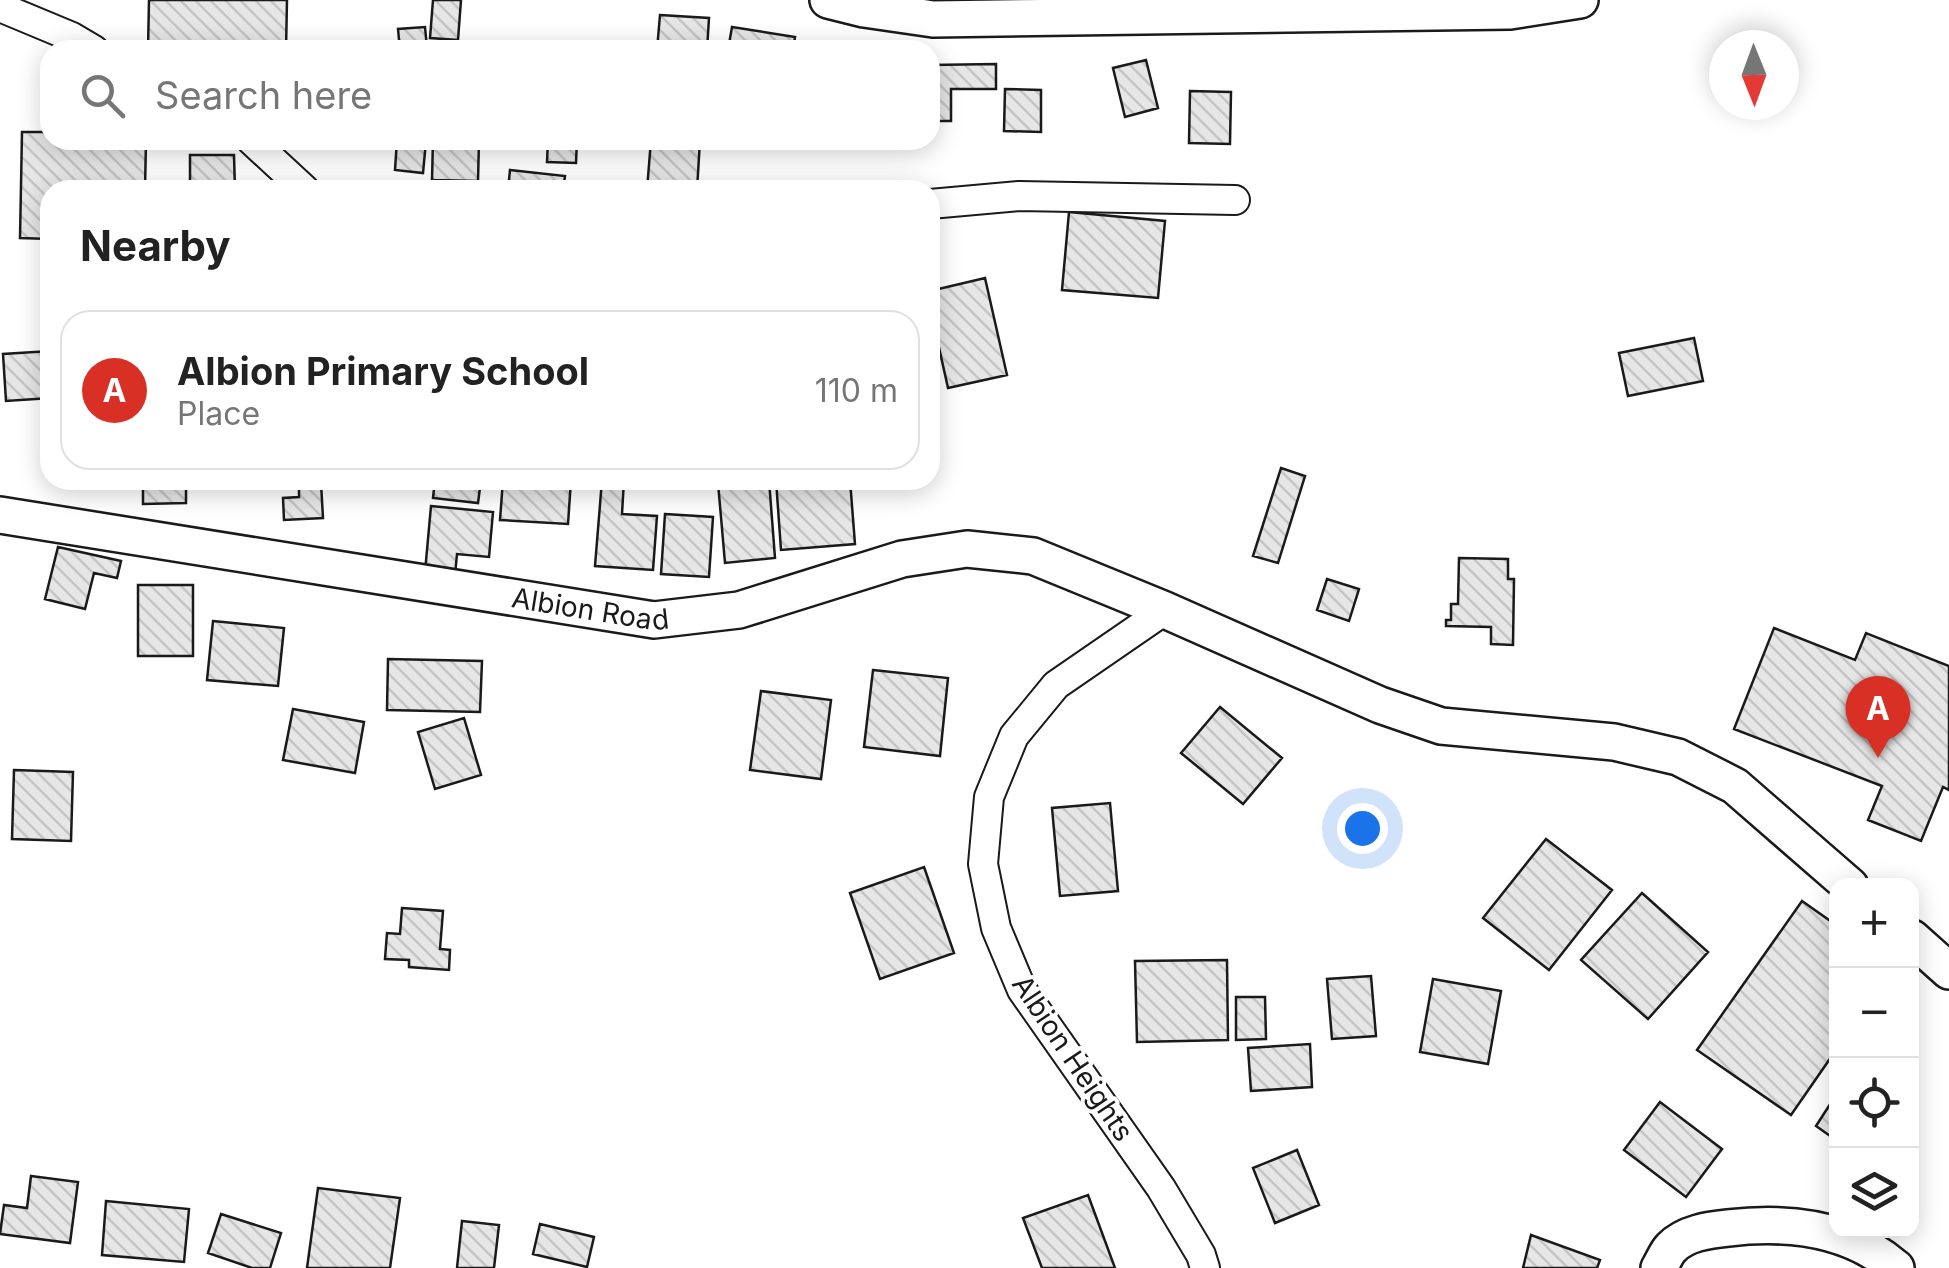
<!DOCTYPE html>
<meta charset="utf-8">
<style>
:root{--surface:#fff;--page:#f6f6f6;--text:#222;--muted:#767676;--line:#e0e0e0;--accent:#d93025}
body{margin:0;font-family:Inter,sans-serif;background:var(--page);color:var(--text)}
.controls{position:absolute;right:30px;bottom:30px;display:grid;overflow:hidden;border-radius:20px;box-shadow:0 5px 25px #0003}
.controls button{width:90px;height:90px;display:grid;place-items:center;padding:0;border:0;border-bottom:2px solid var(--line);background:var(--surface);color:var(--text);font:50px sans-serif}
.compass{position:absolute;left:1709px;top:30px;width:90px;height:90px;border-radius:50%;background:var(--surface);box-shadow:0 5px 25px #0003;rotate:179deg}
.you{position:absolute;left:1362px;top:828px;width:35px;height:35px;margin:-25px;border:8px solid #fff;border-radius:50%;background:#1a73e8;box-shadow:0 0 0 15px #1a73e833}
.badge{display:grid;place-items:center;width:65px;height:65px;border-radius:50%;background:var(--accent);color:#fff;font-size:32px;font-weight:700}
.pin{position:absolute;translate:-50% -82px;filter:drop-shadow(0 2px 5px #0008)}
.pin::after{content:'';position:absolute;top:52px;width:35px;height:30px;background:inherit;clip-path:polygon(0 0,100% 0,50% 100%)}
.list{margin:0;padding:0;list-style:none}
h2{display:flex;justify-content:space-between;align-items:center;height:130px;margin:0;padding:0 40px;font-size:42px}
h2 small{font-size:32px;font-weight:400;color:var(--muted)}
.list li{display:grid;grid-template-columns:65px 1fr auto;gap:30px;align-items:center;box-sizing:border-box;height:160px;margin:0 20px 20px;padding:0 20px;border:2px solid var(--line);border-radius:30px}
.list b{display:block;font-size:38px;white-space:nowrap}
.list p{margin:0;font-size:32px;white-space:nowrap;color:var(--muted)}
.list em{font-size:32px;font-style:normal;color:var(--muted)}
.icon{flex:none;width:55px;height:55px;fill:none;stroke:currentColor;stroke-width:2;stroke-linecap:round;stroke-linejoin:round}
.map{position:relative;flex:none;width:1949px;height:1268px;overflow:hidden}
.search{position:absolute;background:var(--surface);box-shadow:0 5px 25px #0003;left:40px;top:40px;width:900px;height:110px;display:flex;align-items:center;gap:25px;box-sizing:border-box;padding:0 35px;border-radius:30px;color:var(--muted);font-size:38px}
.panel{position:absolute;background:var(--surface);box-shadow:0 5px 25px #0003;left:40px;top:180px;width:900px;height:310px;border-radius:30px}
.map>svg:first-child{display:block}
</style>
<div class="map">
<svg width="1949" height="1268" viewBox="0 0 1949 1268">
<defs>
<pattern id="building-back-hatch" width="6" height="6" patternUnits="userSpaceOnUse" patternTransform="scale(2.5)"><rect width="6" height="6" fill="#e6e6e6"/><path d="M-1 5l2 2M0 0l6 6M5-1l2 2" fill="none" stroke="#c5c5c5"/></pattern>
</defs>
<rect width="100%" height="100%" fill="#fff"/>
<!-- building -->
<path fill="url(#building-back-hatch)" stroke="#1a1a1a" stroke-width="2.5" d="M 149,0 L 287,0 L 286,50 L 148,50 Z
M 433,0 L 461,0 L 458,40 L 430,38 Z
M 660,15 L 709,18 L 707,50 L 657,50 Z
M 425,27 L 427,48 L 400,50 L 398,29 Z
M 732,27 L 795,37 L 793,50 L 728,50 Z
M 1146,60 L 1158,108 L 1125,117 L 1113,68 Z
M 996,64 L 996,89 L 951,89 L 951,121 L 930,121 L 930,65 Z
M 1005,89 L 1041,90 L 1041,132 L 1004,131 Z
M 1190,91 L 1231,92 L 1230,144 L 1189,143 Z
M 22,132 L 50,132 L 50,140 L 146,140 L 145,190 L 50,190 L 50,239 L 20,238 Z
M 397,140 L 426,141 L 423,173 L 395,170 Z
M 433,140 L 479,140 L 478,181 L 432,180 Z
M 548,140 L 577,140 L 576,163 L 547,162 Z
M 651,140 L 700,140 L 697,190 L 647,190 Z
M 190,155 L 234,155 L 235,190 L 190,190 Z
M 510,170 L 565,176 L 563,190 L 508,190 Z
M 1069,212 L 1165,221 L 1158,298 L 1062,290 Z
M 985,278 L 1007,375 L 948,388 L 930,307 L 930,291 Z
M 1694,338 L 1703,381 L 1628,396 L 1619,353 Z
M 50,351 L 50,398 L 6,401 L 3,354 Z
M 1281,468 L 1305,476 L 1278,563 L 1253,556 Z
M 143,480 L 186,480 L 186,503 L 143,504 Z
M 435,480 L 481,480 L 478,503 L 433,498 Z
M 503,480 L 571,480 L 568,524 L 500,520 Z
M 602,480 L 624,480 L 622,514 L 657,516 L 653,570 L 595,566 Z
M 747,480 L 769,480 L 775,558 L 725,563 L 718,483 Z
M 776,480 L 850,480 L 855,544 L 781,550 Z
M 321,483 L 323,518 L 284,520 L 283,498 L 299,497 L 299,484 Z
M 431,506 L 493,512 L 489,557 L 457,554 L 455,575 L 425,572 Z
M 665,514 L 713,517 L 709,577 L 661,574 Z
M 58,547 L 121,561 L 117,578 L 94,573 L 85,609 L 45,599 Z
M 1459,558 L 1508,559 L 1508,579 L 1514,579 L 1513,645 L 1491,644 L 1491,627 L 1446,626 L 1446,620 L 1451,620 L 1451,604 L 1458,604 Z
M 1327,579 L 1359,589 L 1349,621 L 1317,610 Z
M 138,585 L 193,585 L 193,656 L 138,656 Z
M 213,621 L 284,628 L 278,686 L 207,680 Z
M 1774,628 L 1855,660 L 1866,633 L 1949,666 L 1949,790 L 1943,787 L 1921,841 L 1868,820 L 1882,786 L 1734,729 Z
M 388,659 L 482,661 L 480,712 L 387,710 Z
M 873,670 L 948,678 L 940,756 L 864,747 Z
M 761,691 L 831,700 L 821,779 L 750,770 Z
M 1220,707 L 1282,758 L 1243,804 L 1181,753 Z
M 293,709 L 364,722 L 355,773 L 283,760 Z
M 464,718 L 481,775 L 435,789 L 418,732 Z
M 14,770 L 73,772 L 71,841 L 12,839 Z
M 1110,803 L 1118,891 L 1060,896 L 1052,808 Z
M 1546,839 L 1612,890 L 1549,970 L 1483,918 Z
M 924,867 L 954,953 L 880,979 L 850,893 Z
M 1642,893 L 1708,952 L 1648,1019 L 1581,960 Z
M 1802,901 L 1836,925 L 1836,1050 L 1791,1115 L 1697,1050 Z
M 402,908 L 443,911 L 440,949 L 450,950 L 449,970 L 409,967 L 409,960 L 385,959 L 387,933 L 400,934 Z
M 1227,960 L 1228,1040 L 1137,1042 L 1135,961 Z
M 1371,976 L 1376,1036 L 1332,1039 L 1327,979 Z
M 1433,979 L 1501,991 L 1488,1064 L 1420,1052 Z
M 1236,997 L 1265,997 L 1266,1039 L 1236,1040 Z
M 1310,1044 L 1312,1087 L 1251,1091 L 1248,1048 Z
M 1836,1095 L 1836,1140 L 1816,1126 Z
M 1660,1102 L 1722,1149 L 1686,1197 L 1624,1150 Z
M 1297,1150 L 1319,1205 L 1275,1223 L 1253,1168 Z
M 31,1176 L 78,1182 L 70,1243 L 0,1234 L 4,1205 L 27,1208 Z
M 318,1188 L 400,1198 L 390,1268 L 307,1268 Z
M 1088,1195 L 1115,1268 L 1042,1268 L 1023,1218 Z
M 106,1201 L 189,1209 L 184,1262 L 102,1255 Z
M 221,1214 L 281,1233 L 270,1268 L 252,1268 L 208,1253 Z
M 462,1221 L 499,1225 L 494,1268 L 457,1268 Z
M 540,1224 L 594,1237 L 587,1267 L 533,1254 Z
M 1531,1235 L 1600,1260 L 1597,1268 L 1523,1268 Z"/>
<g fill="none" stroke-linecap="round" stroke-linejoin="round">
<defs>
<path id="minor" d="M 0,7 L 72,37 L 94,50
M 251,140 L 305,190
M 930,204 L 1019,196 L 1235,200
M 1165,610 L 1056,685 L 1014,736 L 989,797 L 983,864 L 996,928 L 1022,990 L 1161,1188 L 1201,1255 L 1205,1268"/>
<g id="tertiary">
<path d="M 828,0 L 864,9 L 933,19 L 1510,11 L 1580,0"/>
<path id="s1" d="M 0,515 L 654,620 L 739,610 L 902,559 L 967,549 L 1033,556 L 1165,610 L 1380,705 L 1441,726 L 1614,742 L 1678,757 L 1735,786 L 1850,886"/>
<path d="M 1912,938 L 1949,971"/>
<path d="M 1659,1268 C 1663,1262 1666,1253 1671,1248 C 1685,1233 1709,1230 1728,1228 C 1788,1221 1849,1227 1896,1268"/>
</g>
</defs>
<!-- minor casing -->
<use href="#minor" stroke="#1a1a1a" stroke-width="32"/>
<!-- tertiary casing -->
<use href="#tertiary" stroke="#1a1a1a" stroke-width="40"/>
<!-- minor -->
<use href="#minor" stroke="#fff" stroke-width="28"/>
<!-- tertiary -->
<use href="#tertiary" stroke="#fff" stroke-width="35"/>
</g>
<g text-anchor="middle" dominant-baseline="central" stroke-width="8" stroke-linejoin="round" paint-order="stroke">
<!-- street labels -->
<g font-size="28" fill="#1a1a1a" stroke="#fff">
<text stroke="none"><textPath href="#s1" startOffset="598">Albion Road</textPath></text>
<text transform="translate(1073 1058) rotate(56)">Albion Heights</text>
</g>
</g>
</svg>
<div class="controls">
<button>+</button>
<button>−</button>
<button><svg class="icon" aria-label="locate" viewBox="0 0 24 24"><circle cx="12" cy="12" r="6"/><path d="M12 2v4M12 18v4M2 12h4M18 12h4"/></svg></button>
<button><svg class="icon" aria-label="layers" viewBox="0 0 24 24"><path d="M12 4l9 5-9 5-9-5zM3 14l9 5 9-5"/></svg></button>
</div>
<svg class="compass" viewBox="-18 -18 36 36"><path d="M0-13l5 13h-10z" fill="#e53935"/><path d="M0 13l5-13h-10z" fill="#767676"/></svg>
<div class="you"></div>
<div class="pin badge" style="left:1878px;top:758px">A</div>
<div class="search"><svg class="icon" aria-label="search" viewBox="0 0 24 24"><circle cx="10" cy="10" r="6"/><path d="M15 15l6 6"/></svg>Search here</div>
<section class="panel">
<h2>Nearby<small></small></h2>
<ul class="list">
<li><span class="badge">A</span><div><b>Albion Primary School</b><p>Place</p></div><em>110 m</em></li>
</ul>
</section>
</div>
